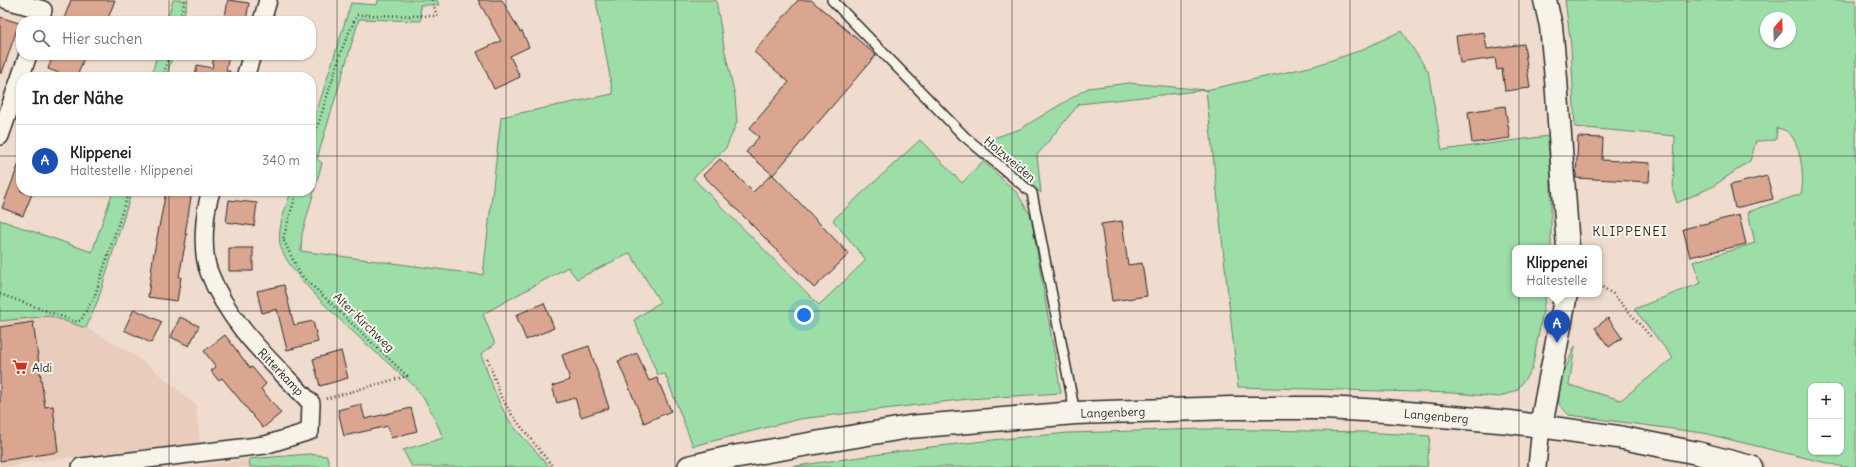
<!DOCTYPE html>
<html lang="de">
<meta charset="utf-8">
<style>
:root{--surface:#fff;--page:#f6f6f6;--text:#222;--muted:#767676;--line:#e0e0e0;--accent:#c8321e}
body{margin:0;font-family:Delius,sans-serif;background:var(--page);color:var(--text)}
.controls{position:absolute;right:12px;bottom:12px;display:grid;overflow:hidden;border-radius:8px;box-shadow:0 1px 3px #0004}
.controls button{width:36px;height:36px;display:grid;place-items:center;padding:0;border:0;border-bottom:1px solid var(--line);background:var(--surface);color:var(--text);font:20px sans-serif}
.compass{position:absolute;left:1760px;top:12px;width:36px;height:36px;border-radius:50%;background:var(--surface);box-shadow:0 1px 3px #0004;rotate:19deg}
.you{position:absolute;left:804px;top:315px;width:14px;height:14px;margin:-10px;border:3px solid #fff;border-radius:50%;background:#1a73e8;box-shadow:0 0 0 6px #1a73e833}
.badge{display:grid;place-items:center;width:26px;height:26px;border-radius:50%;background:var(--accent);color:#fff;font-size:13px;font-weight:700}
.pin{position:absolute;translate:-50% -33px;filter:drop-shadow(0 1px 2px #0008)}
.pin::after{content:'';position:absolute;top:21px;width:14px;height:12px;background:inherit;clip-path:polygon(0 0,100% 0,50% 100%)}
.popup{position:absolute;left:1512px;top:245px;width:90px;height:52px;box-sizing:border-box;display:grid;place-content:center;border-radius:8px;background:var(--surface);filter:drop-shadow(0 1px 3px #0005);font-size:13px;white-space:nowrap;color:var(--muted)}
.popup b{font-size:15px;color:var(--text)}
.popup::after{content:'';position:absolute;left:50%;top:100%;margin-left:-8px;border:8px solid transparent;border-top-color:var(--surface)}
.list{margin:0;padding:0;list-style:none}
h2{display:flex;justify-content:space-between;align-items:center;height:52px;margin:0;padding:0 16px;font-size:17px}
h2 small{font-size:13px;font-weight:400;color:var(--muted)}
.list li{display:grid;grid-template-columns:26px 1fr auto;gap:12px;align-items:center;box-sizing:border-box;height:72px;padding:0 16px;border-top:1px solid var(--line)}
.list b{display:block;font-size:15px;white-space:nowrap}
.list p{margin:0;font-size:13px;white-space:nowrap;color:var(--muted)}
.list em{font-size:13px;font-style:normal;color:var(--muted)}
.icon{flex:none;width:22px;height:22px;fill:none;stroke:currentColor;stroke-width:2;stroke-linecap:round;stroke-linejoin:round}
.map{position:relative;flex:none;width:1856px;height:467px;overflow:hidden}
.search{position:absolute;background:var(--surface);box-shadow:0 1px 3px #0004;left:16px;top:16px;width:300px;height:44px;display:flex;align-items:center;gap:10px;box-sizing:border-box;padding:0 14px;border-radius:16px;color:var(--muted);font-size:15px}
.panel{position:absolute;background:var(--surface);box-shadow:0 1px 3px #0004;left:16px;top:72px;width:300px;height:124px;border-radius:16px}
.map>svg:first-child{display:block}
</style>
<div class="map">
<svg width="1856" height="467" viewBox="0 0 1856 467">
<rect width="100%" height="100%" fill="#efdcce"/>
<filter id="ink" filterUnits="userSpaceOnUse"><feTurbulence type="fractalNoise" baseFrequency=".025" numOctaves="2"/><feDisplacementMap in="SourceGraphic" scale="8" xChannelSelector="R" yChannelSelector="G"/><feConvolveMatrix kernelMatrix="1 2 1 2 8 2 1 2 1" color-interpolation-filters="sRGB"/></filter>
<g filter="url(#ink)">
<!-- built -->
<path fill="#e9ccbb" d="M 50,316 L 86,328 L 130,352 L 153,369 L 196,405 L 200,443 L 21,463 L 18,466 L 0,467 L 0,321 Z
M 249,459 L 250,467 L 194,467 Z"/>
<!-- green -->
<path fill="#9ddea8" stroke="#64846a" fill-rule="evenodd" d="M 173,0 L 188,0 L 182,21 L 167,21 Z
M 378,0 L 437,0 L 439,5 L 420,5 L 421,21 L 359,19 L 317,159 L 322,163 L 302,234 L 301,251 L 483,275 L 501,117 L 613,94 L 596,0 L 716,0 L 724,47 L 735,96 L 737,122 L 726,148 L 693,178 L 819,305 L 866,260 L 833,220 L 920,140 L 962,183 L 983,161 L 1017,193 L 1031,216 L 1061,393 L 968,399 L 800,419 L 693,446 L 665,374 L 658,375 L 634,320 L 660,302 L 630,253 L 577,279 L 568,267 L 483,314 L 495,344 L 481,354 C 489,376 496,400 509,420 C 519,435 537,450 549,467 L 412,467 L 403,450 L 443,438 C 434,415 421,387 400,374 C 372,348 287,278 280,244 C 277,227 286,208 291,191 L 311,191 L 311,129 L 351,3 L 377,5 Z
M 1565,0 L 1856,0 L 1856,467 L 1843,467 L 1703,433 L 1569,415 L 1559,404 L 1559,384 L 1575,346 L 1569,385 L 1621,400 L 1673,358 L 1634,309 L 1701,283 L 1693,262 L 1755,243 L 1748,212 L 1801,194 C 1805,179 1801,144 1789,133 C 1786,130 1781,129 1777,128 L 1776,140 L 1756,141 L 1750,161 L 1712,187 L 1677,203 L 1673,191 L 1675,136 L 1575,127 L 1571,46 ZM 1766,18 L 1790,18 L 1790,42 L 1766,42 ZM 1811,386 L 1841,386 L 1841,452 L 1811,452 Z
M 1401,31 L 1428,71 L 1442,150 L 1548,136 L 1551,178 L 1551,248 L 1515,248 L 1515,294 L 1546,294 L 1532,369 L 1517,390 L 1499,397 L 1453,393 L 1238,387 L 1206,90 L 1079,104 L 1037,155 L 1041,193 L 982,142 L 1020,129 L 1088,88 L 1129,83 L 1206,90 L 1314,66 L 1359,51 Z
M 157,55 L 173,55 L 166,77 L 151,77 Z
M 113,191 L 132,191 L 98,300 L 86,328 L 50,316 L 0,321 L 0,220 L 92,252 Z
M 1205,429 L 1364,432 L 1430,436 L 1427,467 L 789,467 L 930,447 L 1002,439 L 1068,433 Z
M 309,454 L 327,456 L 330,467 L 250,467 L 249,459 Z"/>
<!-- building -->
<path fill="#dba690" stroke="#2b2b2b" d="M 71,0 L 115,0 L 107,21 L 63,21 Z
M 228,0 L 249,3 L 246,21 L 224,21 Z
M 478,0 L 502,0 L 520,32 L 522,31 L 529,47 L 510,56 L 520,77 L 494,89 L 477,52 L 501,41 Z
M 798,0 L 811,0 L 876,55 L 773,175 L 746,152 L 759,137 L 749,129 L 789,82 L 754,52 Z
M 0,17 L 19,23 L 2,73 L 0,73 Z
M 1484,32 L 1487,49 L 1524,44 L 1530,88 L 1505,91 L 1502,69 L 1497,70 L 1495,58 L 1460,63 L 1456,36 Z
M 53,55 L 85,55 L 77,77 L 71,77 L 48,69 Z
M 214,55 L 229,55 L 226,71 L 230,71 L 229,77 L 195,77 L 197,65 L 212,68 Z
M 1505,106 L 1510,138 L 1472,143 L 1468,112 Z
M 1578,137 L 1603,138 L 1602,160 L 1650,163 L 1649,182 L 1576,178 Z
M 720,159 L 753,192 L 772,174 L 849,254 L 814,288 L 703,175 Z
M 20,161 L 21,191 L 32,194 L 23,216 L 2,208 Z
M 1767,176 L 1773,199 L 1735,208 L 1730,185 Z
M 166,191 L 192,191 L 185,234 L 187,234 L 179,277 L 181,277 L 177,301 L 148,297 L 153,258 Z
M 229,200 L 257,203 L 254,226 L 226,222 Z
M 1739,215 L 1746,244 L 1690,257 L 1683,229 Z
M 1122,221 L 1128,265 L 1142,263 L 1147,296 L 1112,301 L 1101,224 Z
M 229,248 L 253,248 L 253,271 L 229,271 Z
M 284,285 L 294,325 L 313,321 L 318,342 L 287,350 L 277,309 L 262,313 L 257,291 Z
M 544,303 L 554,328 L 526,340 L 516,315 Z
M 134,309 L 162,322 L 151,343 L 124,330 Z
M 180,317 L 199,326 L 189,346 L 171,337 Z
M 1608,318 L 1622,338 L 1609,347 L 1595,328 Z
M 33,322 L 45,407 L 53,406 L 58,452 L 0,461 L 0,327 Z
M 225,335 L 250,368 L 252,367 L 266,384 L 261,389 L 281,413 L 263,428 L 222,378 L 218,380 L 211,371 L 216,367 L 204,351 Z
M 589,346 L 609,408 L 581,417 L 575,398 L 557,403 L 552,386 L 570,380 L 562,355 Z
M 341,351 L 348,378 L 320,386 L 313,359 Z
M 637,353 L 649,381 L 657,378 L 671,411 L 644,423 L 618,361 Z
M 361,404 L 365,419 L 411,408 L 417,431 L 391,438 L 388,426 L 344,436 L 338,410 Z"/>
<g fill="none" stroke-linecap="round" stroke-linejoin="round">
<defs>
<path id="lane" d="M 832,0 L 964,136 L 1032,193 L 1075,413"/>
<path id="street" d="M 7,0 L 43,10 L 39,21
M 262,21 L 268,0
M 245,77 L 252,55
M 0,136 L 28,55
M 81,467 L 265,445 L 310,431 L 311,403 C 273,363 229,325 209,272 C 201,251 204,212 211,191
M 1537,467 L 1541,426"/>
<g id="secondary">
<path d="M 1545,0 L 1551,26 L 1556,79 L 1568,248"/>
<path d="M 1541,426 L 1566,294"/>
<path id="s1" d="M 689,467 L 727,458 L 909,427 L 1075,413 L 1232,408 L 1322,408 L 1385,411 L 1510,422 L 1618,437 L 1697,453 L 1751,467"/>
</g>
</defs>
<!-- lane casing -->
<use href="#lane" stroke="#2b2b2b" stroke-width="12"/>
<!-- street casing -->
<use href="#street" stroke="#2b2b2b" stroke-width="20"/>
<!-- secondary casing -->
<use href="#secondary" stroke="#2b2b2b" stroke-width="25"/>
<!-- path -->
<path stroke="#2b2b2b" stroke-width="2.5" stroke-dasharray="1 3" stroke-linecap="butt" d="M 179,21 L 185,0
M 163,77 L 169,55
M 311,147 L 343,46 L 357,15 L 437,16 L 432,0
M 297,191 L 283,239 L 300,274 L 407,376 L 325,399
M 1599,285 L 1613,294 L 1651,337
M 0,294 L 77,322 L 81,320 L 95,295 L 129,191
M 488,359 L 501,397 L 512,415 L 553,467"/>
<!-- lane -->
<use href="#lane" stroke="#f7f3e8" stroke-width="9"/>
<!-- street -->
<use href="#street" stroke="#f7f3e8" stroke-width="17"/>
<!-- secondary -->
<use href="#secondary" stroke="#f7f3e8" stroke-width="22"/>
</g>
</g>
<!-- grid -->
<path fill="none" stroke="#2b2b2b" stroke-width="1" stroke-opacity="0.55" d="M 169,0 L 169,21M 337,0 L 337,467M 506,0 L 506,467M 675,0 L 675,467M 844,0 L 844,467M 1012,0 L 1012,467M 1181,0 L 1181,467M 1350,0 L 1350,467M 1519,0 L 1519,467M 1687,0 L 1687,467M 169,55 L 169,77M 0,156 L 21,156M 311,156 L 1856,156M 169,191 L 169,467M 0,311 L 1856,311"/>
<!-- icons -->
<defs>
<symbol id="supermarket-bare" viewBox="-9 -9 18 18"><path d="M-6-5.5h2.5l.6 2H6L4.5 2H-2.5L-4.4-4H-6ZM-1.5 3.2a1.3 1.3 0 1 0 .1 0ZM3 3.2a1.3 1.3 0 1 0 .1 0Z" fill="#c8321e" stroke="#f7f3e8" stroke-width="2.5" paint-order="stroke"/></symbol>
</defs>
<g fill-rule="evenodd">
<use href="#supermarket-bare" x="9" y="356" width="22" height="22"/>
</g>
<g text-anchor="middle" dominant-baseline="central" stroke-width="4" stroke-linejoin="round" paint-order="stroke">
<!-- street labels -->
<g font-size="12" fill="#2b2b2b" stroke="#f7f3e8">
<text transform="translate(1010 159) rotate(40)">Holzweiden</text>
<text transform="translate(364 322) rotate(44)">Alter Kirchweg</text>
<text transform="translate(281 372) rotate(46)">Ritterkamp</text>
<text stroke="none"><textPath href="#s1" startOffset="428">Langenberg</textPath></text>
<text stroke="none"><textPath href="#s1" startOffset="752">Langenberg</textPath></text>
</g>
<!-- poi labels -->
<g font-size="12" fill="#2b2b2b" stroke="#f7f3e8" text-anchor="start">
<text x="32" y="367">Aldi</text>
</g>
<!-- neighbourhood labels -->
<g font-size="13" letter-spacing="1" fill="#2b2b2b" stroke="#f7f3e8">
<text x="1630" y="231">KLIPPENEI</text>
</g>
</g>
</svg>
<div class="controls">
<button>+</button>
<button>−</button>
</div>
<svg class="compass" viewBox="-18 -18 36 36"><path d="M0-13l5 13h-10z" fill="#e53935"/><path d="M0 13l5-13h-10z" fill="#767676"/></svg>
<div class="you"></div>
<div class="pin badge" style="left:1557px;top:343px;background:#1a4fb4">A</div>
<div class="popup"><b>Klippenei</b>Haltestelle</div>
<div class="search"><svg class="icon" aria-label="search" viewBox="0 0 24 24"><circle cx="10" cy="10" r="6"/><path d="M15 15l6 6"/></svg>Hier suchen</div>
<section class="panel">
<h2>In der Nähe<small></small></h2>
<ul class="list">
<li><span class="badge" style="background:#1a4fb4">A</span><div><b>Klippenei</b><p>Haltestelle · Klippenei</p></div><em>340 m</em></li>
</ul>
</section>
</div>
